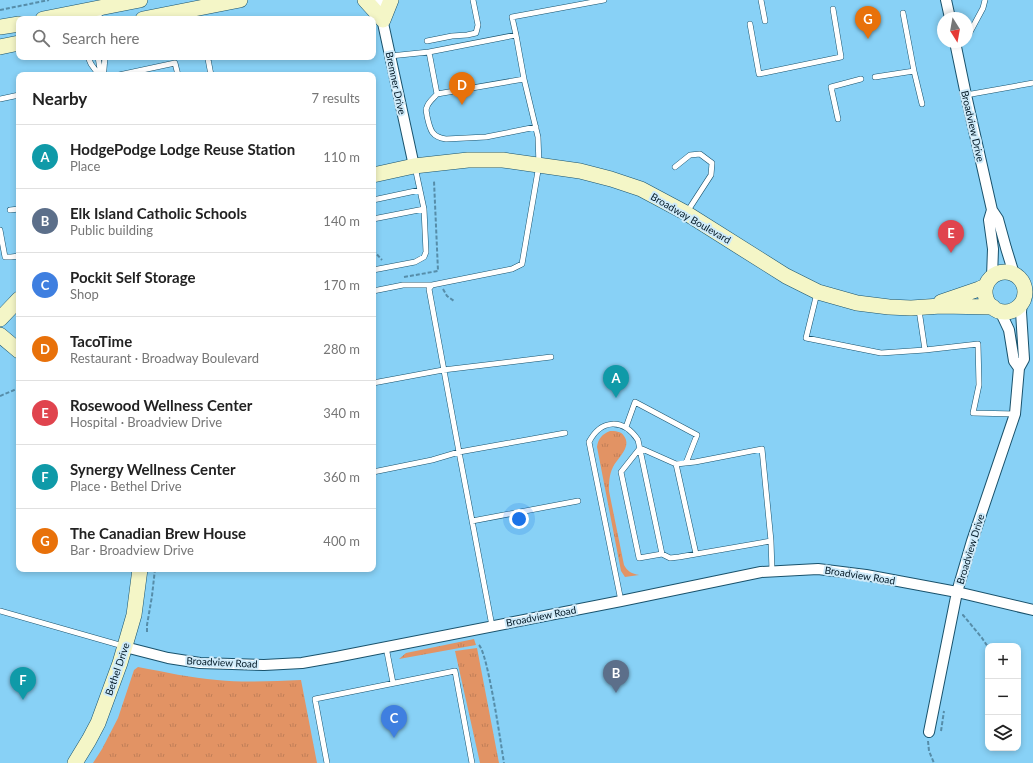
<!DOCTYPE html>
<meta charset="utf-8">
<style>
:root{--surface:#fff;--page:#f2f2f2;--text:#222;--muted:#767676;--line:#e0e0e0;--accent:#111827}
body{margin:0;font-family:Lato,sans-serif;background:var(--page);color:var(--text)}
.controls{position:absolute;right:12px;bottom:12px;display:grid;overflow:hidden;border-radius:8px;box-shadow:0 2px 6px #0003}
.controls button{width:36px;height:36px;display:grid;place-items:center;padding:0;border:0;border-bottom:1px solid var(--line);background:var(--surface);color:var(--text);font:20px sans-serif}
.compass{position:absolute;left:937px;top:12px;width:36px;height:36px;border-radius:50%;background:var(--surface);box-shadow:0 2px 6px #0003;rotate:169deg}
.you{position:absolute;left:519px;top:519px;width:14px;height:14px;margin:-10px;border:3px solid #fff;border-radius:50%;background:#1a73e8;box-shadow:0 0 0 6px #1a73e833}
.badge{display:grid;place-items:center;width:26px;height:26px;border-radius:50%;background:var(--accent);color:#fff;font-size:13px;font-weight:700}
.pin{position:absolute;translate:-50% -33px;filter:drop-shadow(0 1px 2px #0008)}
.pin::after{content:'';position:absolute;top:21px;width:14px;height:12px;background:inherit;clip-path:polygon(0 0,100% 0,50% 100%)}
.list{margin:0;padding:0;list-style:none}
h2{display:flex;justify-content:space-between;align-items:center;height:52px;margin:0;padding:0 16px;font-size:17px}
h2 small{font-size:13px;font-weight:400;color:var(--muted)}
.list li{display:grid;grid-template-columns:26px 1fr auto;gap:12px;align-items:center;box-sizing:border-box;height:64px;padding:0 16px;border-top:1px solid var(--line)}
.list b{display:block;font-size:15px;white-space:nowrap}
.list p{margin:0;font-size:13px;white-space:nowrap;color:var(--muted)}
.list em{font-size:13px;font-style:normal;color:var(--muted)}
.icon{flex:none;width:22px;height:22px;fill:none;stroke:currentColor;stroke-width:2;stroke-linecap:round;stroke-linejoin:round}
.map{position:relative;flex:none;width:1033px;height:763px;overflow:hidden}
.search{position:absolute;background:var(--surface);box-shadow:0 2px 6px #0003;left:16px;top:16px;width:360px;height:44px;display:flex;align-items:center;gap:10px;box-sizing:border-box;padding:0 14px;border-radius:8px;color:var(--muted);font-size:15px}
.panel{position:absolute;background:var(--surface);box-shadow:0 2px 6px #0003;left:16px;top:72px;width:360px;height:500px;border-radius:8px}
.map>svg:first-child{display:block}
</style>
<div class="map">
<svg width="1033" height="763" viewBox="0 0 1033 763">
<defs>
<pattern id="grass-tufts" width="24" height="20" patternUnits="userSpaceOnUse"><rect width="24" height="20" fill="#e29364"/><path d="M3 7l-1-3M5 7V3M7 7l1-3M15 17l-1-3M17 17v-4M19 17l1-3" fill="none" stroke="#c07e57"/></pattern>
</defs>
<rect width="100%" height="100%" fill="#88d1f6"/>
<!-- grass -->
<path fill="url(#grass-tufts)" d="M 610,431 C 615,431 621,431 624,436 C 632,447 618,457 613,467 C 609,475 609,483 609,491 L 624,565 C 627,571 632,574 639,575 L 625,577 L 621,571 L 597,447 C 598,439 602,434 610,431 Z
M 474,639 L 476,645 L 399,659 L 406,653 Z
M 477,648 L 499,763 L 480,763 L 455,651 Z
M 138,667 C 165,672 191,678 217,680 C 245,683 273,681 301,680 L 317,763 L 93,763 L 102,749 L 118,718 L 134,670 Z"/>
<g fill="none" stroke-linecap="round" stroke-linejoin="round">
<defs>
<path id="lane" d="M 761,0 L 765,21
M 903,13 L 914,71 L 922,104
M 95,19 L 96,17 L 102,12
M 750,24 L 759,74 L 841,57 L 833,9
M 516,35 L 512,17 L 604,0
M 967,35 L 969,34 L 983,8 L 985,0
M 427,41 L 452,36 L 467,35 L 476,33 L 478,25 L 473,0
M 429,52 L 516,35 L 524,79
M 390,56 L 429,52 L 437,94 L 524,79 L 538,137 L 539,165 L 522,264 L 512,269 L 432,285 L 429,289 L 459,452 L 565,433
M 88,57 L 91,64 L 99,75
M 98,57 L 101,75
M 103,75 L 104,69 L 105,57
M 119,75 L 175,63 L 178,75
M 211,75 L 208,59 L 211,57
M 875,77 L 914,71
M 437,94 C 434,98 428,102 427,107 C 425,110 427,113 427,116 C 430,129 431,137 446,139 L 486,137 L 536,127
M 966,95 L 1033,83
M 0,99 L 19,95
M 838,119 L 831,87 L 861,79
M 675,167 L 690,155 L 700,154 L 712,163 L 711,175 L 687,212
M 373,200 L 420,190
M 10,210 L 19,209
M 373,219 L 424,209
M 0,230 L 5,257 L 11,257 L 19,256
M 373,270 L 415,262 L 424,257 L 426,252 L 424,209 L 415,167
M 373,291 L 403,285 L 432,285
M 817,293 L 806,338 L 881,353 L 925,350 L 919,310
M 925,350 L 978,344 L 979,385 L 973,413 L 1015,414
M 373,383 L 443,370 L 551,357
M 626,427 L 635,402 L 697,435 L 686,463
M 676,464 L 695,462 L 762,449 L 771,541
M 373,472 L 432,460 L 459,452 L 492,626
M 472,521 L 578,501
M 662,554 L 639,558 L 621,472 L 640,448 L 676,464 L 696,554
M 621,601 L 589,442 C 601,419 623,418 638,440 L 662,554 L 670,558 L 679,557 L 771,541 L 772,571
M 0,611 L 123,646
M 386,647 L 393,683
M 327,763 L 315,699 L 455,671 L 472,763"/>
<path id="street" d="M 378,0 L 414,166
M 946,0 L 950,18
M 955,42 L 966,95 L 992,210 L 998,219 L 1006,248 L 1014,274
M 992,210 L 989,220 L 993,249 L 992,277
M 1000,311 L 1009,330 L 1014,361 L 1019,368
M 125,647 L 168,658 L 200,663 L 264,665 L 302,663 L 336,657 L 621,601 L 761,572 L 818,569 L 866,575 L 957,592 L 1033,610
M 929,732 L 957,592 L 972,541 L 1015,414 L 1019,368 L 1024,359 L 1021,312 L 1022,302"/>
<path id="secondary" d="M 365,0 L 383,20 L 391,0
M 43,19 L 140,0
M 143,19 L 240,0
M 0,27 L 19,24
M 0,47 L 19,43
M 373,175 L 414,166 L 468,160 L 503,160 L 580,171 L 611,179 L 641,189 L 686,213 L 786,276 L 818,292 L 857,303 L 889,307 L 911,308 L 941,306 L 993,307
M985 292a20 20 0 1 1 40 0a20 20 0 1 1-40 0Z
M 941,302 L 979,289 L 986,286
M 0,319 L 19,299
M 0,335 L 19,351
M 75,763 L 89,740 L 98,723 L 120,663 L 134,615 L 140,569"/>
</defs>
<!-- lane casing -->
<use href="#lane" stroke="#19526c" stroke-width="6"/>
<!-- street casing -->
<use href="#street" stroke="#19526c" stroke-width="12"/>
<!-- secondary casing -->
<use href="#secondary" stroke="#19526c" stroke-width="16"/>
<!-- path -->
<path stroke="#568da9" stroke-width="2" stroke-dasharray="4 2" stroke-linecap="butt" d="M 0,10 L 49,0
M 373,250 L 382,260
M 404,277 L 438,271 L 434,181
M 443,289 L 447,296 L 454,301
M 0,396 L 19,388
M 963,616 L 963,615 L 982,638 L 988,647
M 147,632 L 147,625 L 152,596 L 155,569
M 479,645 C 488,654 501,745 504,763
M 941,731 L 944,711
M 928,741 L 929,751 L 934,763"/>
<!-- lane -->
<use href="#lane" stroke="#fff" stroke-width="5"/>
<!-- street -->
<use href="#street" stroke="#fff" stroke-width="10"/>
<!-- secondary -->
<use href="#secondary" stroke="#f4f6c7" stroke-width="15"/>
</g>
<g text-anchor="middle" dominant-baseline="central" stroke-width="4" stroke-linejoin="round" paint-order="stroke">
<!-- street labels -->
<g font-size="10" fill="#001724" stroke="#cfebfa">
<text transform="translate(396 83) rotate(78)">Bremner Drive</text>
<text transform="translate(973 126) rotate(77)">Broadview Drive</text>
<text transform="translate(691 218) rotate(30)">Broadway Boulevard</text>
<text transform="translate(970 549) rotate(-73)">Broadview Drive</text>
<text transform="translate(860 575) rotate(9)">Broadview Road</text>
<text transform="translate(541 616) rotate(-11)">Broadview Road</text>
<text transform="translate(222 662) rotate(3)">Broadview Road</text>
<text transform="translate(117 669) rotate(-71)">Bethel Drive</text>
</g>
</g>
</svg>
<div class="controls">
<button>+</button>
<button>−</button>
<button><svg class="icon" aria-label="layers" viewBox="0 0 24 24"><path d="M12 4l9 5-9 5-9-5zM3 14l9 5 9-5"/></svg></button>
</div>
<svg class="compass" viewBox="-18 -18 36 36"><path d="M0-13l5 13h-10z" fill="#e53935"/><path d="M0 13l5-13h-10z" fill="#767676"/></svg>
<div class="you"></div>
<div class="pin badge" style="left:616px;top:398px;background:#0f9aa8">A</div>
<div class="pin badge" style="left:616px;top:693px;background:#5c6f8a">B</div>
<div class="pin badge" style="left:394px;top:738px;background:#3f7fe0">C</div>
<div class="pin badge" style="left:462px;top:105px;background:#e8710a">D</div>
<div class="pin badge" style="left:951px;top:253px;background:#e0444e">E</div>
<div class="pin badge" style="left:23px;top:700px;background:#0f9aa8">F</div>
<div class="pin badge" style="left:868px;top:39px;background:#e8710a">G</div>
<div class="search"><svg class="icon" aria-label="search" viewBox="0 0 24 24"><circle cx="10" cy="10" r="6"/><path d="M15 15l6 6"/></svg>Search here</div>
<section class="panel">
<h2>Nearby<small>7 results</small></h2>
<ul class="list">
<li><span class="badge" style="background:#0f9aa8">A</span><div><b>HodgePodge Lodge Reuse Station</b><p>Place</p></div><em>110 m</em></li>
<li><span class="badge" style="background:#5c6f8a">B</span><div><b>Elk Island Catholic Schools</b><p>Public building</p></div><em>140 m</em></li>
<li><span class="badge" style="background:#3f7fe0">C</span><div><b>Pockit Self Storage</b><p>Shop</p></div><em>170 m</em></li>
<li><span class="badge" style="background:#e8710a">D</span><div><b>TacoTime</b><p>Restaurant · Broadway Boulevard</p></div><em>280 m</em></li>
<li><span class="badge" style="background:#e0444e">E</span><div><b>Rosewood Wellness Center</b><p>Hospital · Broadview Drive</p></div><em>340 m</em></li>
<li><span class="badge" style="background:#0f9aa8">F</span><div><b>Synergy Wellness Center</b><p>Place · Bethel Drive</p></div><em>360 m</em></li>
<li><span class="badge" style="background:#e8710a">G</span><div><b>The Canadian Brew House</b><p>Bar · Broadview Drive</p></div><em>400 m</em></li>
</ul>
</section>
</div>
